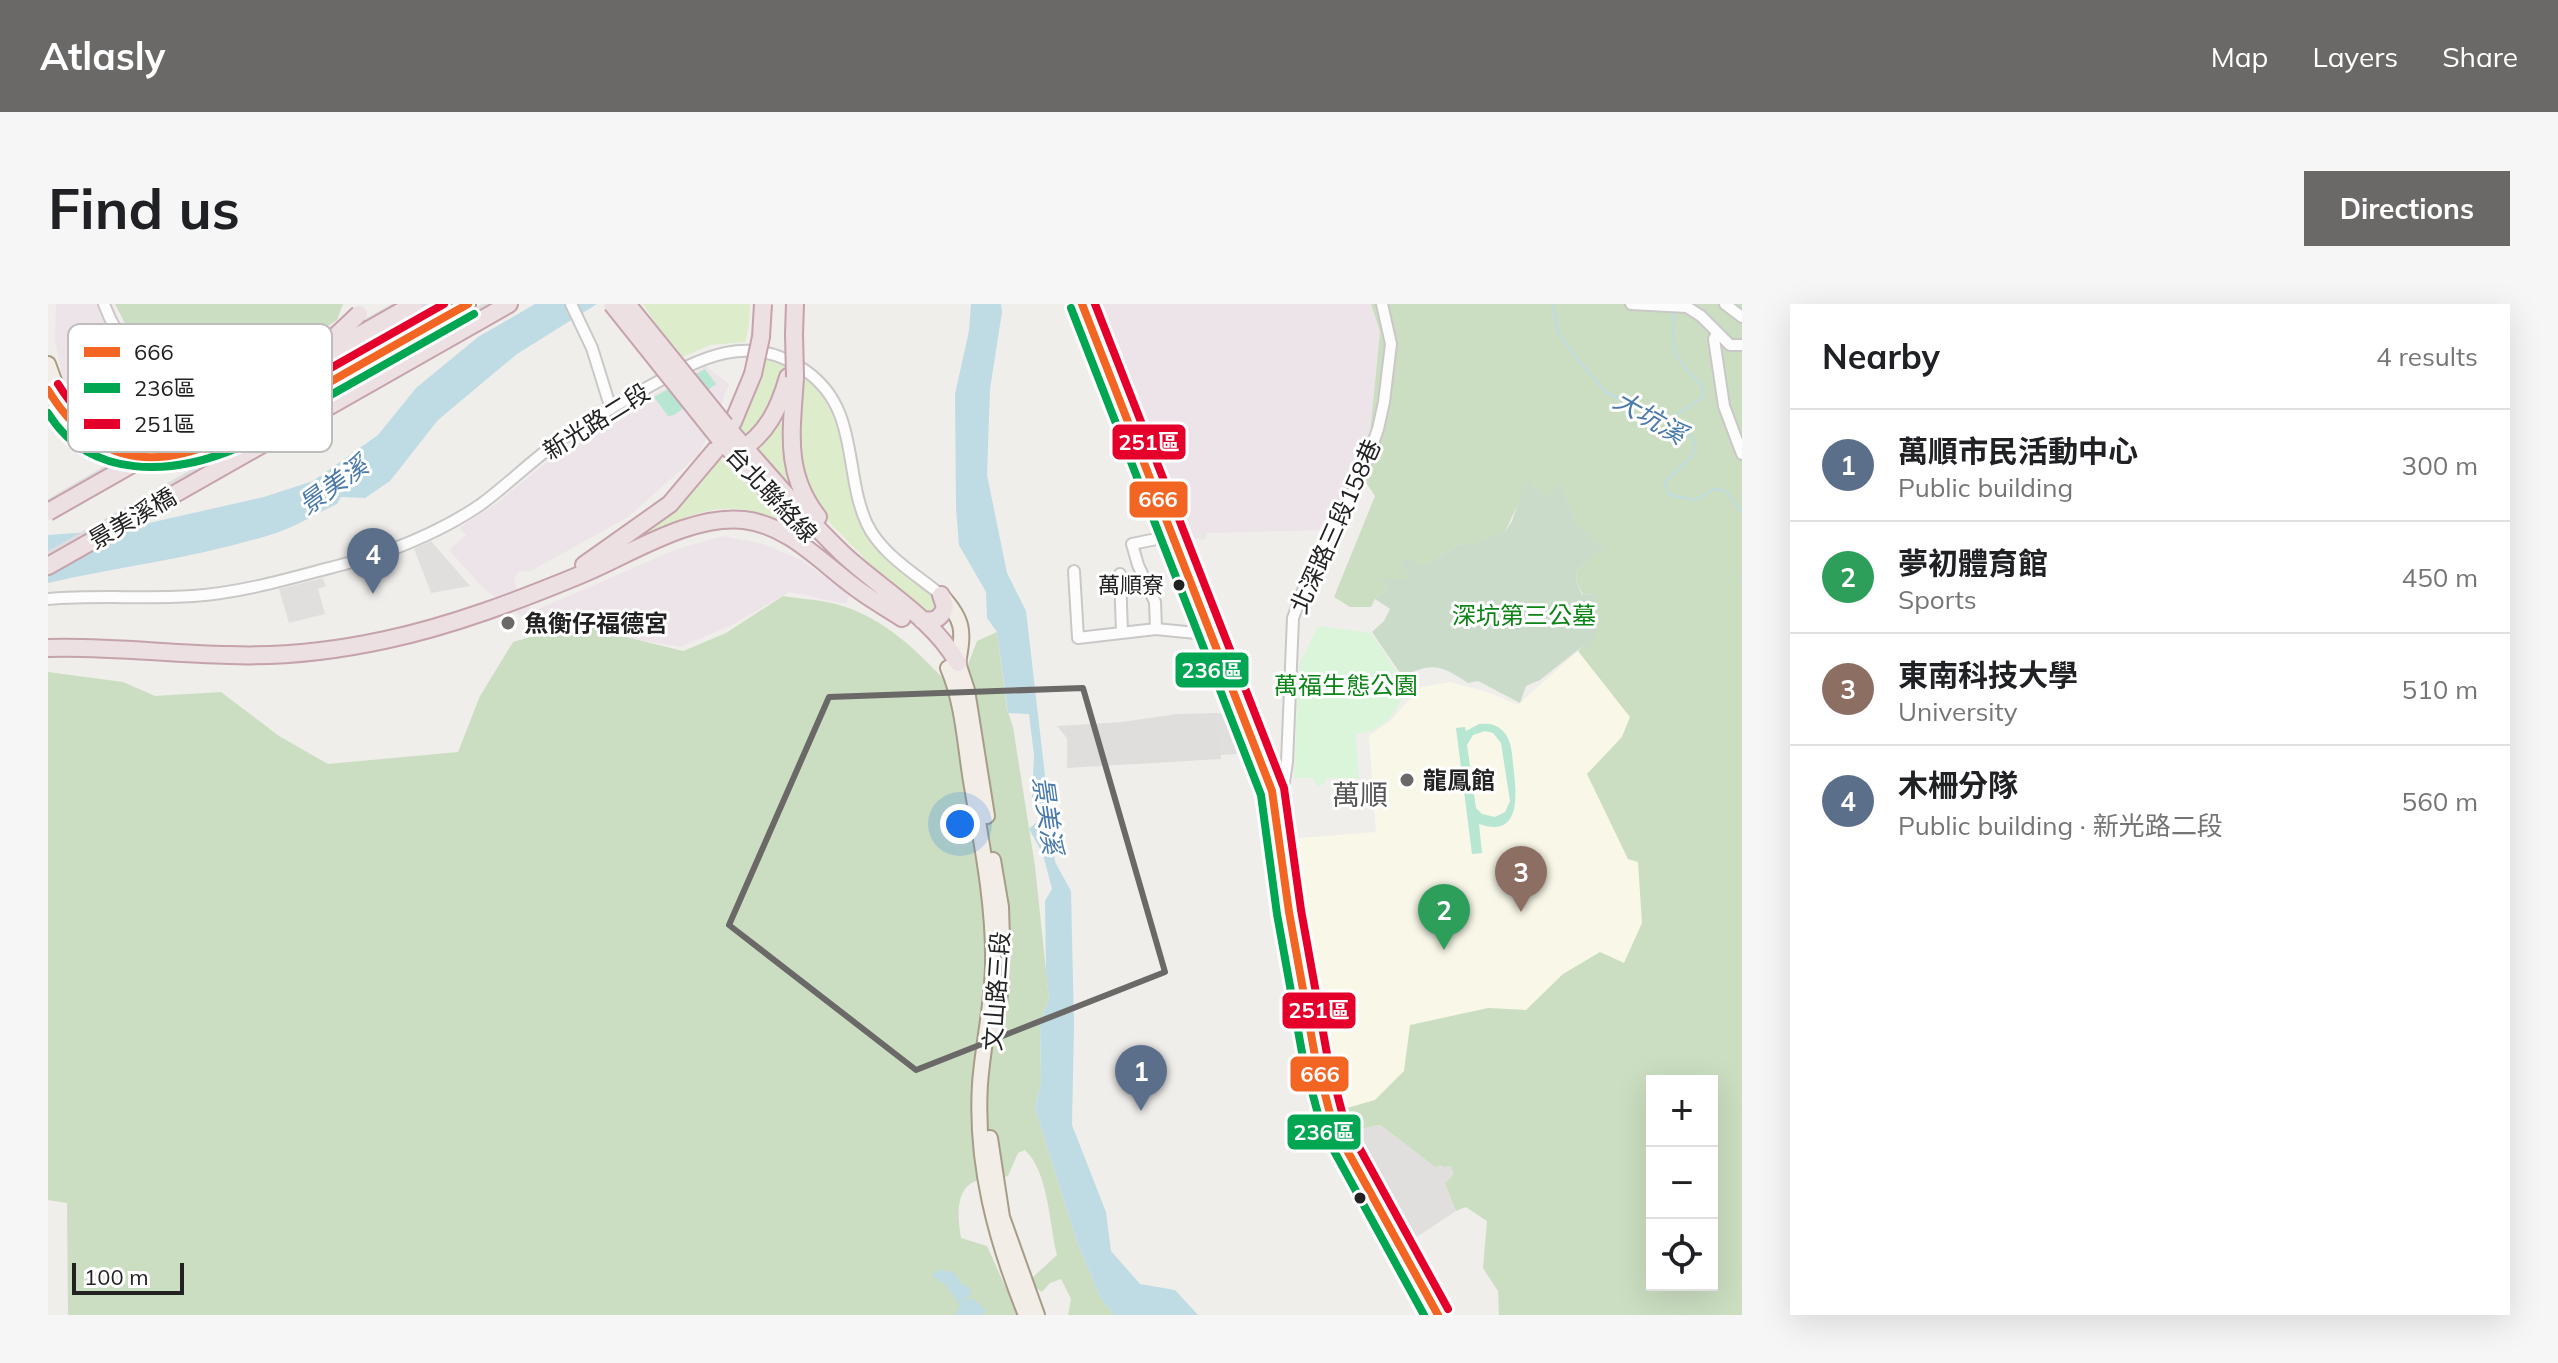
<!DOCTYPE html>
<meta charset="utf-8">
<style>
:root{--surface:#fff;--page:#f6f6f6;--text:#202124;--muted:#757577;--line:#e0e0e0;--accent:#6a6968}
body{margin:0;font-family:Mulish,"Noto Sans TC",sans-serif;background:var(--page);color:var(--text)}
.controls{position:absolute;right:24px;bottom:24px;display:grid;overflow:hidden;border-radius:0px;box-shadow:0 8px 32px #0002}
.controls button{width:72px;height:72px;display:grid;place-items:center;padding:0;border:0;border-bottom:2px solid var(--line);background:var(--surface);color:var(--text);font:40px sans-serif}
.scale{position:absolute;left:24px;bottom:20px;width:112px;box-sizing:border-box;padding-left:8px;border:4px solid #222;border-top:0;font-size:22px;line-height:28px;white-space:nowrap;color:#222;-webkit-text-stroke:6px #fff;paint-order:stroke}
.you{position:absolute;left:912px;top:520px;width:28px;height:28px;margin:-20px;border:6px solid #fff;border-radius:50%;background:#1a73e8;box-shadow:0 0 0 12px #1a73e833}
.badge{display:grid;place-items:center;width:52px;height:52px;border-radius:50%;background:var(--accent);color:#fff;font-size:26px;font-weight:700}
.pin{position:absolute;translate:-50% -66px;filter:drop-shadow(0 2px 4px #0008)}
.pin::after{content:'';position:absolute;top:42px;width:28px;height:24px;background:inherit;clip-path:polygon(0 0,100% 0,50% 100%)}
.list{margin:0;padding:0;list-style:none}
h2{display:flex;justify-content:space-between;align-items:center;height:104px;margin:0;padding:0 32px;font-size:34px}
h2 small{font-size:26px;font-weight:400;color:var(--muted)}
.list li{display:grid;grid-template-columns:52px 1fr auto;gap:24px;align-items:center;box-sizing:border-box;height:112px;padding:0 32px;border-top:2px solid var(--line)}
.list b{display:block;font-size:30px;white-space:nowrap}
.list p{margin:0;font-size:26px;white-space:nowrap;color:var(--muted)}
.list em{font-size:26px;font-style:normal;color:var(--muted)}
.icon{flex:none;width:44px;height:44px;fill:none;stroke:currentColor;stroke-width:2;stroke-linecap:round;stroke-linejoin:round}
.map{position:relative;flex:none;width:1694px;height:1011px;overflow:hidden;border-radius:0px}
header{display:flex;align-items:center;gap:48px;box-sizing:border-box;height:112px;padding:0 40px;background:var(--accent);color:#fff}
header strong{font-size:38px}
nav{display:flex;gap:44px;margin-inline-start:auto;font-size:28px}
.intro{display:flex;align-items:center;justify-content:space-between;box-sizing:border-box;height:192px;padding:0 48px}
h1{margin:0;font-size:56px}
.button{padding:20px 36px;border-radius:0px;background:var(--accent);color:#fff;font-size:28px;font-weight:700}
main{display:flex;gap:48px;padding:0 48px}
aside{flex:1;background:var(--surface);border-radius:0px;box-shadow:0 8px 32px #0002}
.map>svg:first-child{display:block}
</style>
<header>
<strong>Atlasly</strong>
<nav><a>Map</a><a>Layers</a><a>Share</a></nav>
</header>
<div class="intro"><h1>Find us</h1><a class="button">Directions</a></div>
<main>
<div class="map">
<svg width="1694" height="1011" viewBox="0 0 1694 1011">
<rect width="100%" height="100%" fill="#f0eeeb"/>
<!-- residential -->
<path fill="#dfdedc" d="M 1169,409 L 1173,455 L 1019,464 L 1019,434 L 1009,422 L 1074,418 L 1129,410 Z"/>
<!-- industrial -->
<path fill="#ede4e9" d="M 8,0 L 49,0 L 83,62 L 117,101 L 88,121 L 54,121 L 28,99 L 14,73 L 7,36 Z
M 1042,0 L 1323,0 L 1332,28 L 1322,129 L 1311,168 L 1282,226 L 1159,229 L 1157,236 L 1127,230 Z
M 658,62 L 681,80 L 666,119 L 650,151 L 580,213 L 483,267 L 471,268 L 466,274 L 470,287 L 478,301 L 488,306 L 629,245 L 675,232 L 716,240 L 753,256 L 802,290 L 798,300 L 741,288 L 682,322 L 632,343 L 543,328 L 493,323 L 482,319 L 436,285 L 401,246 L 418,231 L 411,224 L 449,199 L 521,140 L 528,141 L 534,137 L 537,141 L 551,130 L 549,122 Z"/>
<!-- education -->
<path fill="#f8f7e8" d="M 1530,347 L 1582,413 L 1574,433 L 1539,470 L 1621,568 L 1694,732 L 1515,670 L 1478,706 L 1440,704 L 1356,767 L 1327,796 L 1289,807 L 1259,654 L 1240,535 L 1328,528 L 1321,432 L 1343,416 L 1373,383 L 1402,378 L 1439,388 L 1470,401 Z"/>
<!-- grass -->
<path fill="#ddeccb" d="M 595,0 L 702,0 L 701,21 L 697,38 L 662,41 L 635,53 L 609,22 Z
M 712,52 C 784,72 791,122 804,186 C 807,200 808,215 816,227 C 832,254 865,275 888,295 L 889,307 L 878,310 L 831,269 L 774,211 L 750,157 L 752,74 L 699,134 L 689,123 Z
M 736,114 L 738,164 L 743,192 L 708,144 L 725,129 Z
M 670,153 L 760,240 C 745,230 729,216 712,210 C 665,191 610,226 569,245 Z"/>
<!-- forest -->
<path fill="#cbdec1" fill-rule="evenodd" d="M 67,0 L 295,0 L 289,16 L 226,58 L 167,80 L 124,65 L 83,31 Z
M 1323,0 L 1694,0 L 1694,1011 L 1451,1011 L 1450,987 L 1435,964 L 1439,917 L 1418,903 L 1408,907 L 1397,880 L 1394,862 L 1387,863 L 1332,821 L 1298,828 L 1289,807 L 1327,796 L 1356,767 L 1362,721 L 1440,704 L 1478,706 L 1515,670 L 1552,648 L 1576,659 L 1594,619 L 1590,558 L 1580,555 L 1539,470 L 1574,433 L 1582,413 L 1530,347 L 1535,342 L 1547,290 L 1535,291 L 1528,277 L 1529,266 L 1555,244 L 1528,219 L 1512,180 L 1497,195 L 1486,181 L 1475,189 L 1457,228 L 1423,242 L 1410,240 L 1382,259 L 1370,262 L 1363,275 L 1334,275 L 1341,283 L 1327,295 L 1323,303 L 1302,303 L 1286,293 L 1327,192 L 1311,168 L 1322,129 L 1332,28 ZM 1604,777 L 1664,777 L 1664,981 L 1604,981 Z
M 735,292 C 751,295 768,295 784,299 C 838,312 873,351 909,389 L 929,337 L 949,328 L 959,405 L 965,423 L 987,562 L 1001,695 L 992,718 L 993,779 L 987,804 L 1029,938 L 1052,993 L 1066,1011 L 1020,1011 L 1023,995 L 1013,975 L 1002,979 L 994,988 L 984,981 L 985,973 L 1009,951 C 1001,920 1001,869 977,846 L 970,849 L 960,872 C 950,876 938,873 928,877 C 906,885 910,916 913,934 L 939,942 L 970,1011 L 20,1011 L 19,899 L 0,896 L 0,368 L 75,378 L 107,392 L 173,388 L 231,432 L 280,460 L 410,448 L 432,392 L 465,338 L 503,327 L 548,320 L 574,332 L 635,347 L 678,329 Z"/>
<!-- cemetery -->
<path fill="#cadbca" d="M 1477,178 L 1486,181 L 1497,194 L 1512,179 L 1528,219 L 1556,244 L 1529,266 L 1528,277 L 1534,291 L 1548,290 L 1551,314 L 1544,344 L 1535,342 L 1492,376 L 1478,382 L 1472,399 L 1430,377 L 1420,379 C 1391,360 1386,359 1354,372 L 1324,328 L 1336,317 L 1342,305 L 1327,295 L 1341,283 L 1333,274 L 1362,275 L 1354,262 L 1357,253 L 1370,261 L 1382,259 L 1410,240 L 1423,241 L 1457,228 L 1464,217 Z"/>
<!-- park -->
<path fill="#daf5da" d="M 1270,322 L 1323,329 L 1358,382 C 1351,408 1336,427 1308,430 L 1311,474 L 1278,474 L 1276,480 L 1270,482 L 1264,474 L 1246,474 L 1251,360 Z"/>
<!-- pitch -->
<path fill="#b7e6d2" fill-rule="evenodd" d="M 657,65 L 668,80 L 626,111 L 620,112 L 606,93 Z
M 1431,420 C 1440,419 1448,420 1455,427 C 1465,437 1464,455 1466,469 C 1469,495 1471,534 1431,520 L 1434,549 L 1424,550 L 1408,424 L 1417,423 L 1418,427 ZM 1437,427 L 1445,429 L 1453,439 L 1462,497 L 1457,508 L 1447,513 L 1434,510 L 1428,504 L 1419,441 L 1425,431 Z"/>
<!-- parking -->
<path fill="#e0dfde" d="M 383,237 L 422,282 L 383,289 L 366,245 Z
M 275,274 L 278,282 L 270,285 L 277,310 L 241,319 L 231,285 Z
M 1169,409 L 1187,411 L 1190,450 L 1172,451 Z
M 1332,821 L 1387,863 L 1403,862 L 1406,870 L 1397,880 L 1408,907 L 1358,940 L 1298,828 Z"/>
<!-- water -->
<path fill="#bfdbe3" d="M 487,0 L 549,0 L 469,50 L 390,116 L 342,177 L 317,194 L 293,193 L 289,200 C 269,209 249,222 228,229 C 154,253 76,262 0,279 L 0,231 L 70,226 L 216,193 L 265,177 L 330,131 L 368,84 L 430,33 Z
M 923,0 L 953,0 L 954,8 L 942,85 L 939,171 L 959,269 L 978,307 L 1007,558 L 1023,587 L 1026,721 L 1024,821 L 1058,908 L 1063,947 L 1092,980 L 1127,986 L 1150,1011 L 1066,1011 L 1052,993 L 1029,938 L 987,804 L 993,779 L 992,718 L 1001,695 L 998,667 L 997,597 L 1004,585 L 995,550 L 981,525 L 994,513 L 984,496 L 986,451 L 981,410 L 960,409 L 949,328 L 939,314 L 938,288 L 911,241 L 908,204 L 907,90 L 921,27 Z
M 891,966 L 905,968 L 914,980 L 922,984 L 923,989 L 917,997 L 924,994 L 938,1006 L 934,1011 L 907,1011 L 912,1002 L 898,981 L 883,971 Z"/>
<!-- pier -->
<path fill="#dedddd" d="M 344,0 L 380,0 L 0,216 L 0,195 L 230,61 L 283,22 L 288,31 Z
M 434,0 L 470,0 L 0,267 L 0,247 Z"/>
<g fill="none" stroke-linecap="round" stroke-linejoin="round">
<!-- stream -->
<path stroke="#bfdbe3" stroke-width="2" d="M 1505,0 L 1510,27 L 1529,55 L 1559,89 L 1641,130 L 1648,142 L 1643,154 L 1616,178 L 1622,191 L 1648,196 L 1666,185 L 1678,187 L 1694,208
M 1619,117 L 1655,93 L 1655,83 C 1624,49 1623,52 1626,5
M 1694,270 L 1694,278"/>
<defs>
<path id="minor" d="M 56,0 C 70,39 98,67 136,82 C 154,89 171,93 185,108
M 523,0 L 544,44 L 563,105
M 1583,0 L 1639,3 L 1653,12 L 1682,41 L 1694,41
M 1677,0 L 1694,13
M 1669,29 L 1666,35 L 1676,102 L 1694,150
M 1026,267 L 1030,334 L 1108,325 L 1148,329 L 1161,324
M 1072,270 L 1074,329
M 0,295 C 48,291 97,295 145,292 C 188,289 229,278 270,267 C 293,261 317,255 340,247 C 372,235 404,220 432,201 C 458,182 481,159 507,140 C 535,120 565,103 595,86 C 649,56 699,25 758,67 C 812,105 795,168 819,220 C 833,250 869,271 893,291
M 1108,325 L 1107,298 L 1090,261 L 1084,240 L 1123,232
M 1224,487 L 1232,485 L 1236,478 L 1239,458 L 1245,314 L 1259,276 L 1314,170 L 1330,125 L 1336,98 L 1343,40 L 1334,0"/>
<path id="major" d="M 1034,0 L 1224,487 L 1228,502 L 1241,608 L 1267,752 L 1279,803 L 1285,821 L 1312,872 L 1390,1011
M 0,60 L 12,93
M 0,86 C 36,162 116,166 183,134 L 420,0
M 134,142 L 167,129 L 370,18
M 893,291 C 916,316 916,327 910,359
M 910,359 L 900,364 C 915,399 917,440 923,477 C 933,537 946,598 945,659 C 945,699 935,739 932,780 C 927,860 948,937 978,1011
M 910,359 L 919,386 L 939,512
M 945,556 L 953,603 L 954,635
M 948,726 L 953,679
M 942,834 L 954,913 L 989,1011"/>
<path id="highway" d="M 746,30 L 747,0
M 747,73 C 744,126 735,168 770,213
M 685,118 L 705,70
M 677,121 C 715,165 753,209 794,249 C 832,285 884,313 910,359
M 671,134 L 743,212
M 690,148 C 719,130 731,105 740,73
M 536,261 L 622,200 L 670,143
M 0,262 L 461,0
M 874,316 C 886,318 893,315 897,303 L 893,291
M 0,344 C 61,342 120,350 181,351 C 233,353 286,347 337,336 C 403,322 469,297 532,271 C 581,251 642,210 696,216 C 739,221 771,256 804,281 C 819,293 837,303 854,314"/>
</defs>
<!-- minor casing -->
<use href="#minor" stroke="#c9c8c7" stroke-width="14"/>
<!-- major casing -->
<use href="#major" stroke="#a79c86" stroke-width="18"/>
<!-- highway casing -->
<use href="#highway" stroke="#c5a2ac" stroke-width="20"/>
<!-- minor -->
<use href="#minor" stroke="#fdfcfc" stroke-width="10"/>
<!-- major -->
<use href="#major" stroke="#f3ede7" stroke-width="14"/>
<!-- highway -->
<use href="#highway" stroke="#ece0e2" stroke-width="16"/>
<defs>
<path id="highway-bridge" d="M 564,0 L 671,134
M 579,0 L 677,121
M 746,30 L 747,73
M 277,42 L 311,10
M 705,70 L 713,33 L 715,0
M 0,208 L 366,0"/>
</defs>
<!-- highway-bridge casing -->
<use href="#highway-bridge" stroke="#c5a2ac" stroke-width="20" stroke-linecap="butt"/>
<!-- highway-bridge -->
<use href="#highway-bridge" stroke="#ece0e2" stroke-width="16"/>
<defs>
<path id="bus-1" d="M 1034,0 L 1224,487 L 1241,608 L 1267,752 L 1285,821 L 1390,1011
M 0,86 C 75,208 178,137 270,85 C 320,56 370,28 420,0"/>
<path id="bus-2" d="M 1023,4 L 1213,491 L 1229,610 L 1255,754 L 1274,825 L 1376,1011
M 0,109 C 42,177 125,171 189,144 L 426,10"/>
<path id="bus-3" d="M 1047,0 L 1236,484 L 1253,606 L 1279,750 L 1296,816 L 1400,1005
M 10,80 C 79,191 173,126 258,78 C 304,52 350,26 396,0"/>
</defs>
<!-- bus-1 casing -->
<use href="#bus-1" stroke="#fff" stroke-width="14"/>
<!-- bus-2 casing -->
<use href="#bus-2" stroke="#fff" stroke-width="14"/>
<!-- bus-3 casing -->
<use href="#bus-3" stroke="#fff" stroke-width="14"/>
<!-- bus-1 -->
<use href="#bus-1" stroke="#f26522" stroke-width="8"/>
<!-- bus-2 -->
<use href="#bus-2" stroke="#00a651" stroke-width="8"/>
<!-- bus-3 -->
<use href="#bus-3" stroke="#e4002b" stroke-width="8"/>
</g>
<!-- marked area -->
<path fill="none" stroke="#6a6968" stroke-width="6" stroke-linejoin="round" d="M 1035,384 L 1117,668 L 868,766 L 681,621 L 781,393 Z"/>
<!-- markers -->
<g fill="#222" stroke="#fff" stroke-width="3">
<circle cx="1131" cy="281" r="7"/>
<circle cx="1312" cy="894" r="7"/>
</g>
<g fill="#6a6968" stroke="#fff" stroke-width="3">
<circle cx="460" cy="319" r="8"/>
<circle cx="1359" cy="476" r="8"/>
</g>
<g text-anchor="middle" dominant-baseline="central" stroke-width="6" stroke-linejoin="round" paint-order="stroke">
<!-- bus labels -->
<g font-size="22" fill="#222" stroke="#fff" text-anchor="end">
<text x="1116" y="281">萬順寮</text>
</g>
<!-- street labels -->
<g font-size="24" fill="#222" stroke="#fff">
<text transform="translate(548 117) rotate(-32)">新光路二段</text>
<text transform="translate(724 190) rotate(47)">台北聯絡線</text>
<text transform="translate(84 214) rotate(-30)">景美溪橋</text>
<text transform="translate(1287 222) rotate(-66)">北深路三段158巷</text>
<text transform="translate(948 687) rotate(-86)">文山路三段</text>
</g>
<!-- park labels -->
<g font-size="24" fill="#0c8416" stroke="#fff">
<text x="1476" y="311">深坑第三公墓</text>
<text x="1298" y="381">萬福生態公園</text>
</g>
<!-- poi labels -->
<g font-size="24" font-weight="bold" fill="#222" stroke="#fff" text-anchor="start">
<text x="476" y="319">魚衡仔福德宮</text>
<text x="1375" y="476">龍鳳館</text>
</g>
<!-- water labels -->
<g font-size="26" font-style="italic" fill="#4a7aab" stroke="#fff">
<text transform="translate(1602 113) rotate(30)">大坑溪</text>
<text transform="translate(285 181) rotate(-36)">景美溪</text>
<text transform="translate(1000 511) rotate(82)">景美溪</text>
</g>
<!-- quarter labels -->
<g font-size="28" fill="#555" stroke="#fff">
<text x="1312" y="490">萬順</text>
</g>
</g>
<!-- legend -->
<rect x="20" y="20" width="264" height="128" rx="12" fill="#fff" stroke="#bdbdbd" stroke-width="2"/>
<rect x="36" y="43" width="36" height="10" fill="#f26522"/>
<rect x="36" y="79" width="36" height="10" fill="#00a651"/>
<rect x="36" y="115" width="36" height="10" fill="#e4002b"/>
<g font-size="22" fill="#222">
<text x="86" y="56">666</text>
<text x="86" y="92">236區</text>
<text x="86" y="128">251區</text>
</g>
<g stroke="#fff" stroke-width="3">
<rect x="1063" y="119" width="76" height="38" rx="8" fill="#e4002b"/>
<rect x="1080" y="176" width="61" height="39" rx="8" fill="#f26522"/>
<rect x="1126" y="347" width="76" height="38" rx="8" fill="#00a651"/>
<rect x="1233" y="687" width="76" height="39" rx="8" fill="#e4002b"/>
<rect x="1241" y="751" width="61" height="38" rx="8" fill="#f26522"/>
<rect x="1238" y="809" width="76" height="38" rx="8" fill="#00a651"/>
</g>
<g font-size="22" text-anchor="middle" font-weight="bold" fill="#fff">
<text x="1101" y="146">251區</text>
<text x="1110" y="203">666</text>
<text x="1164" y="374">236區</text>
<text x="1271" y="714">251區</text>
<text x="1272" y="778">666</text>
<text x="1276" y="836">236區</text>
</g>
</svg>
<div class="controls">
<button>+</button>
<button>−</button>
<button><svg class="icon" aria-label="locate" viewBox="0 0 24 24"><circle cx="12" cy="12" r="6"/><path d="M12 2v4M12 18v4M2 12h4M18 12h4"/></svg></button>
</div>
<div class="scale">100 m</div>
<div class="you"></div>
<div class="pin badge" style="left:1093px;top:807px;background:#5c6f8a">1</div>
<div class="pin badge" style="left:1396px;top:646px;background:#2e9e5b">2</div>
<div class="pin badge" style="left:1473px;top:608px;background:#8d6e63">3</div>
<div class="pin badge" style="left:325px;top:290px;background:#5c6f8a">4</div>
</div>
<aside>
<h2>Nearby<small>4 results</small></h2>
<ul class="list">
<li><span class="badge" style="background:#5c6f8a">1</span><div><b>萬順市民活動中心</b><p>Public building</p></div><em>300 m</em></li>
<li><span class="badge" style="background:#2e9e5b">2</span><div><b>夢初體育館</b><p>Sports</p></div><em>450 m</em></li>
<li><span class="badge" style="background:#8d6e63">3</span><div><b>東南科技大學</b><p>University</p></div><em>510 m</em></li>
<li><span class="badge" style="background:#5c6f8a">4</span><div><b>木柵分隊</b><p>Public building · 新光路二段</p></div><em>560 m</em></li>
</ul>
</aside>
</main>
